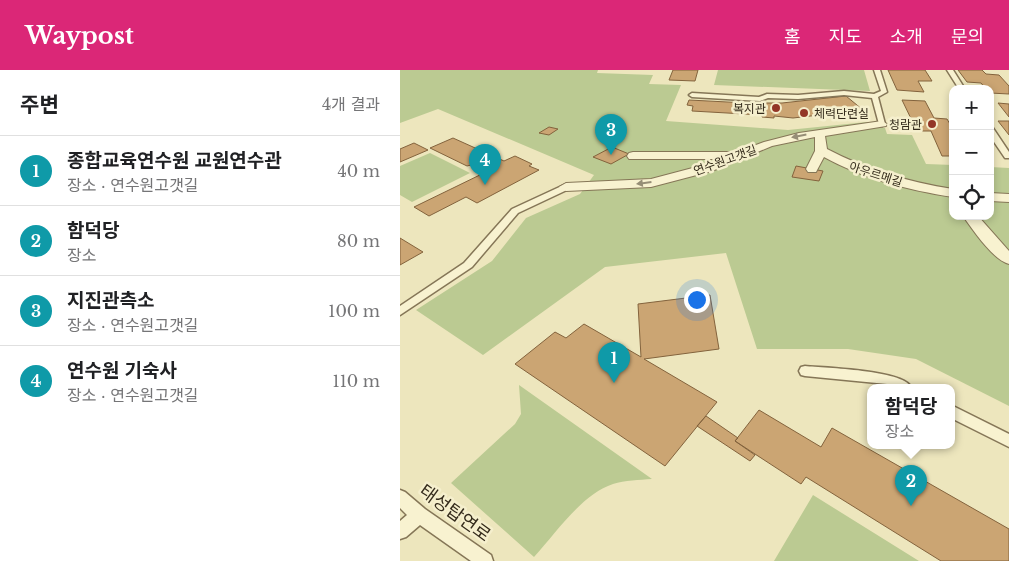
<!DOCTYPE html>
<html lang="ko">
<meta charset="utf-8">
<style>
:root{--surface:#fff;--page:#f2f2f2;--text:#202124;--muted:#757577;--line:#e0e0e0;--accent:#db2777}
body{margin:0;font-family:"Libre Baskerville","Noto Sans KR",serif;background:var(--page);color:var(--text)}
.controls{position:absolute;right:15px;top:15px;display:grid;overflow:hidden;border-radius:10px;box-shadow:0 2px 8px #0003}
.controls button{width:45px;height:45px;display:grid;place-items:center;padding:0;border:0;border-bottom:1px solid var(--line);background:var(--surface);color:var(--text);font:25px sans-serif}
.you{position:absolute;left:296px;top:229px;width:18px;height:18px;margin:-12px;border:4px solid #fff;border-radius:50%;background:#1a73e8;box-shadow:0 0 0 8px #1a73e833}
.badge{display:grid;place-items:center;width:32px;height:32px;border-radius:50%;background:var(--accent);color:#fff;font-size:16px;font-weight:700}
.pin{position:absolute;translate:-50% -41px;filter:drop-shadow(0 1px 2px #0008)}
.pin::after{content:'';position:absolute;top:26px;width:18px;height:15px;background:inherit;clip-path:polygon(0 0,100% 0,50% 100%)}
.popup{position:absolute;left:467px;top:314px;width:88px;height:65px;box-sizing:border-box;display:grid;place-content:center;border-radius:10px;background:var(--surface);filter:drop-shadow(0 1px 4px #0005);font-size:16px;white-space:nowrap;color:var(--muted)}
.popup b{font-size:19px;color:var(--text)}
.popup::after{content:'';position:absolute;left:50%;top:100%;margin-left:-10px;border:10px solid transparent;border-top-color:var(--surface)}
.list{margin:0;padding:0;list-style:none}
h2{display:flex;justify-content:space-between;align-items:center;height:65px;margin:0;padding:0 20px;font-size:21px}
h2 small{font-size:16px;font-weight:400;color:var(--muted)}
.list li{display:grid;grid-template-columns:32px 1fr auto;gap:15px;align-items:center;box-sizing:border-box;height:70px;padding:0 20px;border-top:1px solid var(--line)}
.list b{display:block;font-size:19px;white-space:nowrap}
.list p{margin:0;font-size:16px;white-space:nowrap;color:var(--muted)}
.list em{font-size:16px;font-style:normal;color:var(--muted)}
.icon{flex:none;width:28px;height:28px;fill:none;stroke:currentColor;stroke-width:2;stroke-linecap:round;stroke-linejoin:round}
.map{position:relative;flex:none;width:609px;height:491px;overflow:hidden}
header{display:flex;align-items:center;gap:30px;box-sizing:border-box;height:70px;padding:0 25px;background:var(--accent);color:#fff}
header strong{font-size:24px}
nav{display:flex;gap:28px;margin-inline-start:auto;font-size:18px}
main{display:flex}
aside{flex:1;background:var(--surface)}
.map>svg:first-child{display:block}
</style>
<header>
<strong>Waypost</strong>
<nav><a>홈</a><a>지도</a><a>소개</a><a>문의</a></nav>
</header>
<main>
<aside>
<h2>주변<small>4개 결과</small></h2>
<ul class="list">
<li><span class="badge" style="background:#0f9aa8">1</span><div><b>종합교육연수원 교원연수관</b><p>장소 · 연수원고갯길</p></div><em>40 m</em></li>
<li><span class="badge" style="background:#0f9aa8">2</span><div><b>함덕당</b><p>장소</p></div><em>80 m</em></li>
<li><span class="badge" style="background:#0f9aa8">3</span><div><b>지진관측소</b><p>장소 · 연수원고갯길</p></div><em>100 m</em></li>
<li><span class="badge" style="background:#0f9aa8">4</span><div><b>연수원 기숙사</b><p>장소 · 연수원고갯길</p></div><em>110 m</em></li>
</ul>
</aside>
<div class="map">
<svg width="609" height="491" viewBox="0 0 609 491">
<rect width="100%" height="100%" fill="#ede6bd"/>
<!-- green -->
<path fill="#bbca92" d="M 0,0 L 198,0 L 197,3 L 253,5 L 249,14 L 281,15 L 266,51 L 388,60 L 467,52 L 485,58 L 487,64 L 512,65 L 526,94 L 553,95 L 553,146 L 590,146 L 590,97 L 609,98 L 609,336 L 516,289 L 448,279 L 357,279 L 326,183 L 205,197 L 83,285 L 16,240 L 92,191 L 126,148 L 180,124 L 194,105 L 38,39 L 0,53 Z
M 318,0 L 464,0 L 470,21 L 314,15 Z
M 30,83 L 70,103 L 12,132 L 0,125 L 0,96 Z
M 119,315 L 252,409 C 239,410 225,410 213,414 C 182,424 156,463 134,487 L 51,413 L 115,354 L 121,344 Z
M 413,425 L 519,491 L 374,491 Z"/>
<!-- building -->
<path fill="#cba573" stroke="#83633d" d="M 273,0 L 298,0 L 295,11 L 269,10 Z
M 488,0 L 525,0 L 532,11 L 518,11 L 524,22 L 497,20 Z
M 558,0 L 582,0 L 586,4 L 599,5 L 609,16 L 609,24 L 590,23 L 590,19 L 586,19 L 581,13 L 567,12 Z
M 446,26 L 463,40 L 393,48 L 374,46 L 374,48 L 362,47 L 362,45 L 292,41 L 293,36 L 287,35 L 289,30 L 366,34 L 366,33 L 382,33 Z
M 502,30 L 525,31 L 534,48 L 547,49 L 553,59 L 553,86 L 542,86 L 531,61 L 517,61 Z
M 598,33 L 609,34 L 609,47 Z
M 598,51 L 609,51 L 609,65 Z
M 149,57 L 158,59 L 149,65 L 139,63 Z
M 53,68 L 104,91 L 115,86 L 132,94 L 129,96 L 139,100 L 77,133 L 66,127 L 29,146 L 14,137 L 86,102 L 71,95 L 67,96 L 30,78 Z
M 14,73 L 28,80 L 0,92 L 0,79 Z
M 212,77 L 229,84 L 211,94 L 193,87 Z
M 396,96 L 423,101 L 419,111 L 392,107 Z
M 0,168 L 23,182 L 0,195 Z
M 310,225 L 319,279 L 244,289 L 317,332 L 265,396 L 115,294 L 155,262 L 166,268 L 184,254 L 241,287 L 238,234 Z
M 359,340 L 421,377 L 432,358 L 609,459 L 609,491 L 541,491 L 406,407 L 401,414 L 335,371 Z
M 306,346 L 338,368 L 335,371 L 355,385 L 350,391 L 297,356 Z"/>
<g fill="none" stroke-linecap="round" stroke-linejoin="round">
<defs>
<path id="service" d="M 474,0 L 480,0 L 487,22 L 478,27 L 485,54 L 482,56 L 479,54 L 472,28 L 444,25 L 398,29 L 368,28 L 360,31 L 292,27 L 289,25 L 292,23 L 359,27 L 367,24 L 398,25 L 444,21 L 474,24 L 481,21 Z
M 547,0 L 553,0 L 565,19 L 559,19 Z
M 590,58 L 593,58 L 609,82 L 609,88 L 605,88 L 590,66 Z
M 166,114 L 170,117 L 169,119 L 118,143 L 72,197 L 0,245 L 0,236 L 64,193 L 112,139 Z
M 405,296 C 425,298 503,300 511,317 L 494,317 L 487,314 L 405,306 L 401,305 L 399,301 L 401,297 Z
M 551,335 L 609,364 L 609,377 L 551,348 Z
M 0,420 L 5,422 L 25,439 L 91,485 L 93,491 L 71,491 L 20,455 L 6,467 L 0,469 L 0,451 L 7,445 L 0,438 Z"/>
<path id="pedestrian" d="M 482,51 L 487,54 L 486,56 L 425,66 L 427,79 C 467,100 508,112 553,119 L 553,127 C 508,120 464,109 424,87 L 416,102 L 408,102 L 406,99 L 415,81 L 415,67 L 372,76 L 312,101 L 251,117 L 166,121 L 159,117 L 166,113 L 251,109 L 304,95 L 321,89 L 229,89 L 227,86 L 229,83 L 233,82 L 337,82 L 364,72 L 399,63 Z
M 590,123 L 609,124 L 609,132 L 590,131 Z
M 563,146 L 578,146 L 609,181 L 609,194 C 593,190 573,160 563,146 Z"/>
</defs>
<!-- service casing -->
<use href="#service" stroke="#857657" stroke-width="3"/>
<!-- pedestrian casing -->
<use href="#pedestrian" stroke="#857657" stroke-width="2"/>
<!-- service -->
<use href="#service" fill="#f8f2d0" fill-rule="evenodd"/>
<!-- pedestrian -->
<use href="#pedestrian" fill="#f8f2d0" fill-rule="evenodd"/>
</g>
<!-- one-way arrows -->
<defs><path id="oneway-solid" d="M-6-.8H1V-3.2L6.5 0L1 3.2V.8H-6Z" transform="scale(1.25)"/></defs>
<g fill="#968e76">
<use href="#oneway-solid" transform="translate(399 66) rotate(169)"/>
<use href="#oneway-solid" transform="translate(244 113) rotate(173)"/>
</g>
<!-- markers -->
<g fill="#933627" stroke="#f5efcd" stroke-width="2">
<circle cx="376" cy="38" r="5"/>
<circle cx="404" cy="43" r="5"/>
<circle cx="532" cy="54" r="5"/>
</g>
<g text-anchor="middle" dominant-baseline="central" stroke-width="5" stroke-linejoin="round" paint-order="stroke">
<!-- far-poi labels -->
<g font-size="12" fill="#342b1b" stroke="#f5efcd" text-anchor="end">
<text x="366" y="38">복지관</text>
<text x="414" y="43" text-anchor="start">체력단련실</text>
<text x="522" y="54">청람관</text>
</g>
<!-- far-street labels -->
<g font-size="12" fill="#342b1b" stroke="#f5efcd">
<text transform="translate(325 90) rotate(-20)">연수원고갯길</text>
<text transform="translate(476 104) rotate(18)">아우르메길</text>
</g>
<!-- near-street labels -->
<g font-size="18" fill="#342b1b" stroke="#f5efcd">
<text transform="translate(55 443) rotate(36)">태성탑연로</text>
</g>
</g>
</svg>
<div class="controls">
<button>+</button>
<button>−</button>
<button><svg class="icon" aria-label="locate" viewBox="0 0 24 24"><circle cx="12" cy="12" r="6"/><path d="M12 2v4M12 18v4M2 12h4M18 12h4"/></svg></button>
</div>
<div class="you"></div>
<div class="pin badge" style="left:214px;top:313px;background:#0f9aa8">1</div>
<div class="pin badge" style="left:511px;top:436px;background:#0f9aa8">2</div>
<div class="popup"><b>함덕당</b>장소</div>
<div class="pin badge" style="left:211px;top:85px;background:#0f9aa8">3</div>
<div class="pin badge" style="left:85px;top:115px;background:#0f9aa8">4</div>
</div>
</main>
